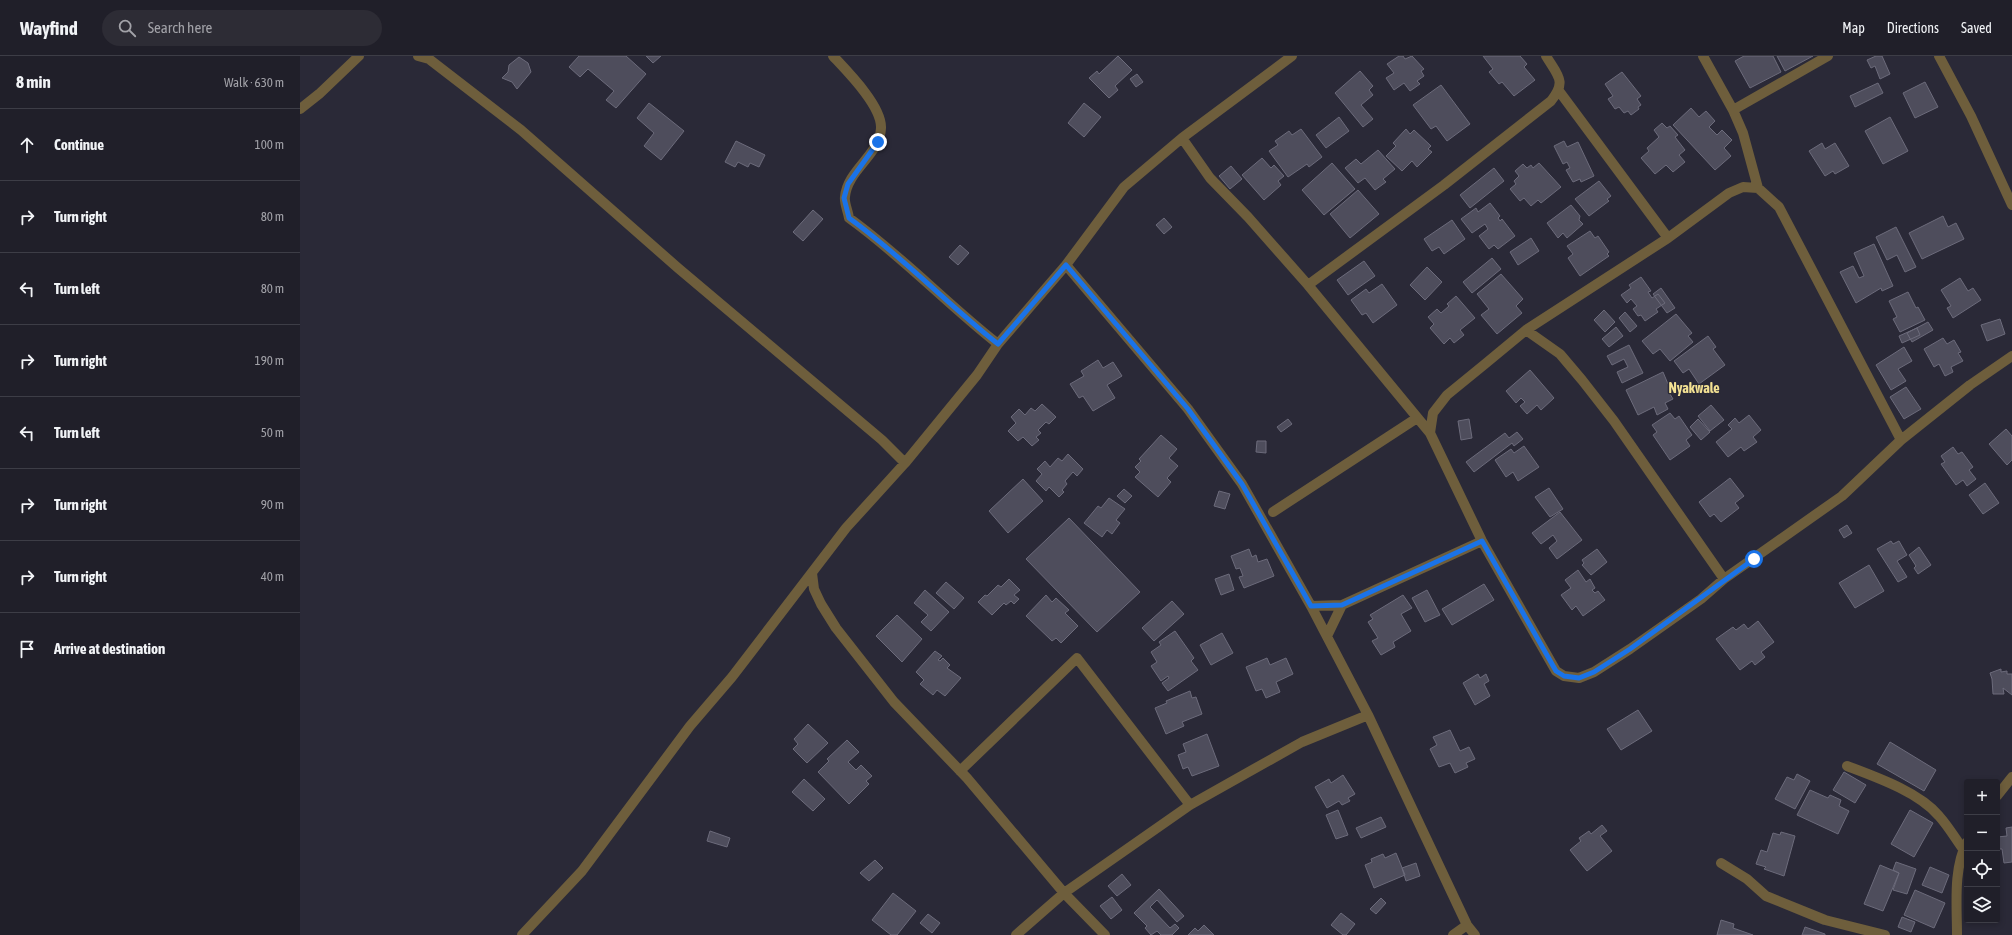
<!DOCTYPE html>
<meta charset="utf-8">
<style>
:root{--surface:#201f29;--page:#2d2c35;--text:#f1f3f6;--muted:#a2a2a8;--line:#3d3d46}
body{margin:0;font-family:"Asap Condensed",sans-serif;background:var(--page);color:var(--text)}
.controls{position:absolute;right:12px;bottom:12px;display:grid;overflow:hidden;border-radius:4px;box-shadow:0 2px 6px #0003}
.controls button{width:36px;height:36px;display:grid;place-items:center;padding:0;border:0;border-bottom:1px solid var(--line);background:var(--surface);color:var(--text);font:20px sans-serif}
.stop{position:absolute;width:12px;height:12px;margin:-9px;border:3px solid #1a73e8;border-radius:50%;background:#fff}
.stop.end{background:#1a73e8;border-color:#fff;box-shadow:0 1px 4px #0008}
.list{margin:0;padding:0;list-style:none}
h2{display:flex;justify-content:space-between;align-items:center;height:52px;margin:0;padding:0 16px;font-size:17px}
h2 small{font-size:13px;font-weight:400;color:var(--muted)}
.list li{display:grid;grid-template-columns:26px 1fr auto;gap:12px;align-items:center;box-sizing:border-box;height:72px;padding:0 16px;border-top:1px solid var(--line)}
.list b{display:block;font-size:15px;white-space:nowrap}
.list em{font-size:13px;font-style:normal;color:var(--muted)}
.icon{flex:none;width:22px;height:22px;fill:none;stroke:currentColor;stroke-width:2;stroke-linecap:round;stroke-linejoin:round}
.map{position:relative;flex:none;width:1712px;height:879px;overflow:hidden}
header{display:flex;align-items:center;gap:24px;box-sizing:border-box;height:56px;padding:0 20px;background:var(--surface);border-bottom:1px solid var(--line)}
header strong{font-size:19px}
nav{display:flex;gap:22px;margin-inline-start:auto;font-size:14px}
.search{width:280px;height:36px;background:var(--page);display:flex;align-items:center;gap:10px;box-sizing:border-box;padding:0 14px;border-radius:22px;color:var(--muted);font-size:15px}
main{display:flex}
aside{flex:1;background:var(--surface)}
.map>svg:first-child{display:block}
</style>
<header>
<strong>Wayfind</strong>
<div class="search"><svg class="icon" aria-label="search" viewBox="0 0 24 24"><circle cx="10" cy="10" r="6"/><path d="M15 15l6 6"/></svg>Search here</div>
<nav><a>Map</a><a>Directions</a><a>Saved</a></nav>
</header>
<main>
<aside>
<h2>8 min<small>Walk · 630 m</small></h2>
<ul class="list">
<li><svg class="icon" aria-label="ahead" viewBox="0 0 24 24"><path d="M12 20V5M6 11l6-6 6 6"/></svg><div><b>Continue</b></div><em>100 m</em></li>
<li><svg class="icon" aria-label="right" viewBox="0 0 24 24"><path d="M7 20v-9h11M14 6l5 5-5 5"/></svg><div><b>Turn right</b></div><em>80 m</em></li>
<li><svg class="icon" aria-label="left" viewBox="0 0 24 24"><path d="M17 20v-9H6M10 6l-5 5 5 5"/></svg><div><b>Turn left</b></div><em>80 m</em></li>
<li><svg class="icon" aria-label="right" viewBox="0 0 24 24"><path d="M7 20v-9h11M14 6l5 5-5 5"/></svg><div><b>Turn right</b></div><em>190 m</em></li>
<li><svg class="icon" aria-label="left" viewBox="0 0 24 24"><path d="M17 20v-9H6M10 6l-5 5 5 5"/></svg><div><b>Turn left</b></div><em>50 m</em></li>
<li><svg class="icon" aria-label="right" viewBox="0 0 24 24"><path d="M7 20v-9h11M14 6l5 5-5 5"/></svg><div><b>Turn right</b></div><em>90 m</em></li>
<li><svg class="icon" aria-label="right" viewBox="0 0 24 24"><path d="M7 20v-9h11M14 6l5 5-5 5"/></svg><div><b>Turn right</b></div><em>40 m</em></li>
<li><svg class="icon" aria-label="arrive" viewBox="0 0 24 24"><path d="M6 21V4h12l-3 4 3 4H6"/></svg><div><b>Arrive at destination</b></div></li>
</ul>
</aside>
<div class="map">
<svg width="1712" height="879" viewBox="0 0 1712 879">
<rect width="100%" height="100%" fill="#2a2937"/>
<!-- building -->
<path fill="#4e4d5c" stroke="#6c6b7b" d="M 279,0 L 326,0 L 346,18 L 316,52 L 306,44 L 314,35 L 288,13 L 280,21 L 269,11 Z
M 346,0 L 361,0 L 353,7 Z
M 818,0 L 832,14 L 815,30 L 818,34 L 809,42 L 789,22 L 797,15 L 799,18 Z
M 1099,0 L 1103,0 L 1105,3 L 1112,0 L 1124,13 L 1121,15 L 1124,20 L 1117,25 L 1120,28 L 1110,35 L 1104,27 L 1094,34 L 1086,22 L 1094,17 L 1087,8 Z
M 1183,0 L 1220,0 L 1227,8 L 1224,11 L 1235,24 L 1214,40 L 1202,26 L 1199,28 L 1189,16 L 1193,13 Z
M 1444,0 L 1473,0 L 1481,16 L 1450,32 L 1435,5 Z
M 1477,0 L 1513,0 L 1485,15 Z
M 1576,0 L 1582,0 L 1590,18 L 1580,23 L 1575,10 L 1571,12 L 1567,4 Z
M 219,1 L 228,7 L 231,16 L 217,33 L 212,26 L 202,22 L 208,16 L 209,9 Z
M 1060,15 L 1073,30 L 1069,34 L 1073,39 L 1061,49 L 1073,63 L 1063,71 L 1035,37 Z
M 1322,16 L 1341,40 L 1337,43 L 1341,49 L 1338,51 L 1339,53 L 1331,59 L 1328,55 L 1324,57 L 1319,51 L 1315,53 L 1308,43 L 1313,40 L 1305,28 Z
M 837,18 L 843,26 L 836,31 L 830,23 Z
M 1625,26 L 1638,51 L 1615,62 L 1603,37 Z
M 1578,27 L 1583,37 L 1555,51 L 1550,40 Z
M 1141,29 L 1170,68 L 1147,85 L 1136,70 L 1131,73 L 1113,49 Z
M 349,47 L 384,75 L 361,104 L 344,90 L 354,77 L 337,62 Z
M 784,47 L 801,61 L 784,81 L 768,67 Z
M 1391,52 L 1399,61 L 1406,55 L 1415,65 L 1409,71 L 1417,79 L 1422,74 L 1432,84 L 1424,92 L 1431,100 L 1415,114 L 1373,69 Z
M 1039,61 L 1049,75 L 1026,92 L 1016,79 Z
M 1590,61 L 1608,95 L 1583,108 L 1565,75 Z
M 1362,67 L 1367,72 L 1370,70 L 1378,79 L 1375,81 L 1385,94 L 1379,99 L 1385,106 L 1373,116 L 1366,109 L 1355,118 L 1341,102 L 1349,95 L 1347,92 L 1359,81 L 1354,74 Z
M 1001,73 L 1022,101 L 1009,111 L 1007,108 L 988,121 L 969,95 L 978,89 L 975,85 L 989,75 L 992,79 Z
M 1106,73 L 1110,78 L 1114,74 L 1131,90 L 1128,93 L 1132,96 L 1117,111 L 1112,105 L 1102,115 L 1086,100 L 1096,90 L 1093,87 Z
M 436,85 L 465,99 L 459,111 L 450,107 L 448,111 L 438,106 L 435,111 L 425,106 Z
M 1264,85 L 1267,91 L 1278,86 L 1294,120 L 1281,126 L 1280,123 L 1273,126 L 1266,114 L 1270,112 L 1267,106 L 1263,108 L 1254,90 Z
M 1522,87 L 1525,93 L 1535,87 L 1549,110 L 1535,118 L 1533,115 L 1525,120 L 1509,95 Z
M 1078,94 L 1095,113 L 1083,123 L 1086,126 L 1075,134 L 1065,122 L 1058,127 L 1045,112 L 1056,103 L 1061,108 Z
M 962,102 L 971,112 L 974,109 L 984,120 L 978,125 L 981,129 L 964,144 L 942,119 Z
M 1032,107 L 1055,133 L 1024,159 L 1002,134 Z
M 1239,107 L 1261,131 L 1241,147 L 1238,144 L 1231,150 L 1224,142 L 1220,145 L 1210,133 L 1216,128 L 1214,125 L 1219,120 L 1215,115 L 1223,108 L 1227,112 L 1231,109 L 1233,112 Z
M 931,110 L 942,123 L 930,133 L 919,120 Z
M 1194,112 L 1204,125 L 1170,152 L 1160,139 Z
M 1299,125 L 1311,140 L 1307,143 L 1309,145 L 1289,160 L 1275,143 Z
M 1058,134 L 1079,158 L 1050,182 L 1030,158 Z
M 1190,147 L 1200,160 L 1198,162 L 1200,165 L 1202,163 L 1215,180 L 1198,193 L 1194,189 L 1189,193 L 1179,180 L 1188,173 L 1185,168 L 1172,177 L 1161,163 L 1176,152 L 1178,156 Z
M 1271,149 L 1280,160 L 1279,164 L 1283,168 L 1267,182 L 1263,177 L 1258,182 L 1247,167 Z
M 513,154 L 523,163 L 503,185 L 493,176 Z
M 1643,160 L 1648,171 L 1656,167 L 1664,183 L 1622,203 L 1609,177 Z
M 864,162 L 872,171 L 864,178 L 856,169 Z
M 1152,164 L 1165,183 L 1144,198 L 1139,191 L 1132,195 L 1124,183 Z
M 1596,171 L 1616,211 L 1605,216 L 1597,199 L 1587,204 L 1576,181 Z
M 1290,175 L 1295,182 L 1298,180 L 1309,196 L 1307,198 L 1309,200 L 1280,220 L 1268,202 L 1273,198 L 1267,190 Z
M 1231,182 L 1239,195 L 1218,209 L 1210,196 Z
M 1574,188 L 1593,230 L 1582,235 L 1581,232 L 1556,247 L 1540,216 L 1553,210 L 1559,222 L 1564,220 L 1554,197 Z
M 660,189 L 669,197 L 658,209 L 649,201 Z
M 1192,202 L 1201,213 L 1172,237 L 1163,226 Z
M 1064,205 L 1075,220 L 1048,239 L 1037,224 Z
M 1127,211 L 1142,226 L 1125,244 L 1110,229 Z
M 1201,218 L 1223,243 L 1216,250 L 1222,257 L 1197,278 L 1181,259 L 1189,253 L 1177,238 Z
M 1341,221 L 1351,235 L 1348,236 L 1352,242 L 1358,238 L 1365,247 L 1356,253 L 1358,256 L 1345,265 L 1341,259 L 1338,260 L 1333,253 L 1337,250 L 1331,243 L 1327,247 L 1321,239 L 1331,232 L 1329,229 Z
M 1660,222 L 1668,235 L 1673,232 L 1681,244 L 1653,262 L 1647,252 L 1651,250 L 1641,234 Z
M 1082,228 L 1097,249 L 1073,267 L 1066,257 L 1062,259 L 1051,244 L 1066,233 L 1069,237 Z
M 1361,232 L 1375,252 L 1367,257 L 1353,238 Z
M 1608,236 L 1616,252 L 1618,251 L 1625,264 L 1600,276 L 1593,263 L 1597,261 L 1589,245 Z
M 1156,240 L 1175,262 L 1160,274 L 1164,279 L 1154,287 L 1150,282 L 1144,288 L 1130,272 L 1134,268 L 1128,261 L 1137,253 L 1141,257 L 1149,250 L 1147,248 Z
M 1304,254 L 1315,266 L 1305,276 L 1294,264 Z
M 1325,256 L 1337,270 L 1330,276 L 1319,262 Z
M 1376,258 L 1392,277 L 1388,280 L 1393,286 L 1370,305 L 1360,293 L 1353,298 L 1342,285 Z
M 1700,263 L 1705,278 L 1687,285 L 1681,269 Z
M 1628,266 L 1633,274 L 1612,286 L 1607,277 Z
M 1316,271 L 1323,280 L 1309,291 L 1302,283 Z
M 1617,272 L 1620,279 L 1602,287 L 1599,280 Z
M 1408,280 L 1416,291 L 1413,293 L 1425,309 L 1399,328 L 1389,313 L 1383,317 L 1374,305 Z
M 1643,282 L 1647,288 L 1654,284 L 1661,296 L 1658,297 L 1663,305 L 1651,311 L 1653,316 L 1645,320 L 1639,308 L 1634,311 L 1624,293 Z
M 1329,289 L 1343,317 L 1322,327 L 1317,316 L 1328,311 L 1324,303 L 1312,309 L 1307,300 Z
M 1604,291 L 1612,305 L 1598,313 L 1606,325 L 1591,334 L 1576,309 Z
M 798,304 L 803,312 L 813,306 L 822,320 L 807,329 L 815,342 L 793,355 L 783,340 L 779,342 L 770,328 L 784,320 L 781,315 Z
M 1230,314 L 1254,342 L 1241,354 L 1237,349 L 1227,358 L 1220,350 L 1225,346 L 1221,342 L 1216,347 L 1206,335 Z
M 1363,316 L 1368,328 L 1372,326 L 1376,335 L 1370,338 L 1373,343 L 1365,347 L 1368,353 L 1357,359 L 1354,351 L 1338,359 L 1326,334 Z
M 1606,331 L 1621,353 L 1604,363 L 1590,341 Z
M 742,348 L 756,361 L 749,368 L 746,366 L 738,374 L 741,377 L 736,381 L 739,384 L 732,390 L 723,381 L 718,385 L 708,375 L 716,367 L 711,361 L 719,353 L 725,359 L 731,352 L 735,355 Z
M 1411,349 L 1424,364 L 1410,375 L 1398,360 Z
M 1370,357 L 1375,363 L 1379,360 L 1392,379 L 1386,384 L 1390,390 L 1370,404 L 1353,379 L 1357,376 L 1352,369 Z
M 1449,359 L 1461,374 L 1453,381 L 1457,386 L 1444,395 L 1441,391 L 1428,401 L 1416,386 L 1432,373 L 1428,369 L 1435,362 L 1439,367 Z
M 988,363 L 992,368 L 981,376 L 977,371 Z
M 1169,363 L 1172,382 L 1161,384 L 1158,365 Z
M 1398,363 L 1410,376 L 1401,384 L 1390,371 Z
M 1706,373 L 1712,380 L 1712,404 L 1707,409 L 1689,388 Z
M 1217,376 L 1223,383 L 1214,390 L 1212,387 L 1174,416 L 1166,406 L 1205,377 L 1209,382 Z
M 861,379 L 877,393 L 869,402 L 878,410 L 867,422 L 871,426 L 858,441 L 835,421 L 840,416 L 835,411 L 841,405 L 839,403 Z
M 957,385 L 966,385 L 966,397 L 956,396 Z
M 1224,390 L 1239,411 L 1218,425 L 1213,416 L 1206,421 L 1195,404 L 1211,393 L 1214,397 Z
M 1653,391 L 1658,398 L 1662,396 L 1673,411 L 1669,414 L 1676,423 L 1667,430 L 1663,424 L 1656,429 L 1641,408 L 1645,406 L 1641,400 Z
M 768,398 L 783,413 L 777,420 L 773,416 L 765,425 L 767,428 L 762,434 L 764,436 L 759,441 L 749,431 L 746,435 L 736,425 L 742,418 L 737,413 L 745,405 L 750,411 L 758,402 L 762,405 Z
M 1430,422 L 1444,440 L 1435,447 L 1439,452 L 1421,466 L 1414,458 L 1410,461 L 1399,446 Z
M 723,423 L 743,445 L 708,477 L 689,455 Z
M 1685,427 L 1699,447 L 1683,458 L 1669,439 Z
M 1249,432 L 1263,453 L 1250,461 L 1235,441 Z
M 824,433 L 832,440 L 825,447 L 817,440 Z
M 919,435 L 930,438 L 925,453 L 914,450 Z
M 809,442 L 825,453 L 816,464 L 820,467 L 812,478 L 807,474 L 802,481 L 784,467 L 798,450 L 801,452 Z
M 1260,456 L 1282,484 L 1257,503 L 1249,492 L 1257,485 L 1253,479 L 1241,488 L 1232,477 Z
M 769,462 L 840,536 L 797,576 L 726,503 Z
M 1547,469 L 1552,477 L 1544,482 L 1539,474 Z
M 1591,485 L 1593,488 L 1599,485 L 1607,499 L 1597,505 L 1607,521 L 1598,526 L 1577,493 Z
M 1619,491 L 1631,509 L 1618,518 L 1614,512 L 1616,510 L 1609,499 Z
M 949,493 L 952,501 L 956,499 L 958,506 L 967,503 L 974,520 L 944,532 L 939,521 L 943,520 L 940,512 L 936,513 L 931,500 Z
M 1297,493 L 1307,506 L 1291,519 L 1282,509 L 1284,507 L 1282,504 Z
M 1569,509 L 1584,535 L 1555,552 L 1539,527 Z
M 1278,514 L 1286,526 L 1290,523 L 1295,532 L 1292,534 L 1295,537 L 1298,535 L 1305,544 L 1283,560 L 1276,550 L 1272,554 L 1261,539 L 1271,532 L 1265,524 Z
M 929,518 L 934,534 L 921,539 L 915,523 Z
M 709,523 L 720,534 L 714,539 L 719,543 L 714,548 L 711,545 L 706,549 L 704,547 L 692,559 L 678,546 L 685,539 L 687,540 L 698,529 L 701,531 Z
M 646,526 L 664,542 L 654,553 L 636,537 Z
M 1184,528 L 1194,544 L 1152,569 L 1142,553 Z
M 625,534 L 649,556 L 631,575 L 621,566 L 628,559 L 614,547 Z
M 1127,534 L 1140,559 L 1125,566 L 1112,542 Z
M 746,539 L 752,546 L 756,542 L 769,554 L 765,557 L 778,570 L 761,587 L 756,582 L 752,585 L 726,560 Z
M 1103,539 L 1112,552 L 1101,558 L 1111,575 L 1093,586 L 1095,591 L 1081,599 L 1072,585 L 1078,582 L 1068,566 L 1073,563 L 1070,559 Z
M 872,545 L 884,558 L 854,585 L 842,572 Z
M 597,559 L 622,583 L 602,606 L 576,580 Z
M 1458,565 L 1474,586 L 1461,596 L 1465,601 L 1455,609 L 1452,605 L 1440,614 L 1416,583 L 1433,571 L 1436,574 L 1444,568 L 1448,573 Z
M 875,575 L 894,602 L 891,605 L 898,614 L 868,635 L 862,627 L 869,622 L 868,620 L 861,625 L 851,610 L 857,606 L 851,596 L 861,589 L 859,586 Z
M 922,577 L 933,597 L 911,609 L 900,589 Z
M 635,595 L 642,600 L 638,604 L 640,605 L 643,602 L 650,609 L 647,612 L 661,622 L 645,640 L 637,634 L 633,639 L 620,628 L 624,624 L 616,616 Z
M 967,602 L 970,609 L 986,602 L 993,618 L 976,626 L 980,636 L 966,642 L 962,633 L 956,635 L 946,611 Z
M 1701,613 L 1701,616 L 1707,615 L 1707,618 L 1712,618 L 1712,639 L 1703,632 L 1704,638 L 1693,638 L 1692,623 L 1690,617 Z
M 1178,618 L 1180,622 L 1186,618 L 1189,625 L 1184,628 L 1190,640 L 1175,649 L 1163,627 Z
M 890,635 L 892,642 L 896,641 L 902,658 L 882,666 L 884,670 L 866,678 L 855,652 L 867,647 L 866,645 Z
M 1338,654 L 1352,675 L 1321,694 L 1307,673 Z
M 508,668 L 528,687 L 507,707 L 493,693 L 498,688 L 494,683 Z
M 1150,674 L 1160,695 L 1169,691 L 1175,703 L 1166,707 L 1168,711 L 1155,717 L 1150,707 L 1139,711 L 1130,693 L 1137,689 L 1133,681 Z
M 907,678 L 919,710 L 892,720 L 888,711 L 883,713 L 878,699 L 886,696 L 883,688 Z
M 547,684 L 559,696 L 548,706 L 556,714 L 561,709 L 572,720 L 566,725 L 569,728 L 549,748 L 518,716 L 529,705 L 527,703 Z
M 1590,686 L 1636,714 L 1624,735 L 1577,708 Z
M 1544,716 L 1566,729 L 1555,747 L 1533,734 Z
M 1497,718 L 1510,725 L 1495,753 L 1475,743 L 1487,721 L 1494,724 Z
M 1043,719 L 1055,738 L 1048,742 L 1050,745 L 1042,749 L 1039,745 L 1027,752 L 1015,731 L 1029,723 L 1031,727 Z
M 504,723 L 525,743 L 513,755 L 492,736 Z
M 1510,734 L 1528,742 L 1530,739 L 1541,744 L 1539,750 L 1549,755 L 1538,778 L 1497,759 Z
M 1038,754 L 1048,779 L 1036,783 L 1026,759 Z
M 1610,754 L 1633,767 L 1614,801 L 1591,788 Z
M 1081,761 L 1086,771 L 1061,782 L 1056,772 Z
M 1302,769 L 1307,775 L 1300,780 L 1312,795 L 1287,815 L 1270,794 L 1281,785 L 1279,782 L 1289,775 L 1291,778 Z
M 1712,771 L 1712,806 L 1704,807 L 1702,793 L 1698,793 L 1697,781 L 1707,780 L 1706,772 Z
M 410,775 L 430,782 L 427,791 L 407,785 Z
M 1481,776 L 1495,780 L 1484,820 L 1464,813 L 1466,811 L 1456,808 L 1461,794 L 1467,796 L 1473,777 L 1480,779 Z
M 1096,797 L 1105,819 L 1074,832 L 1065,809 L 1072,806 L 1071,803 L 1083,798 L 1085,802 Z
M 575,804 L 583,812 L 569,825 L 560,817 Z
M 1596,806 L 1616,813 L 1607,838 L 1593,834 L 1599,817 L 1593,814 Z
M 1116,807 L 1120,820 L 1106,825 L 1102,812 Z
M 1580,809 L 1599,817 L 1583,855 L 1564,848 Z
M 1630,811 L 1649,819 L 1642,837 L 1622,829 Z
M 822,818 L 831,829 L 817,840 L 808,830 Z
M 859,833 L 884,860 L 877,866 L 857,844 L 850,851 L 870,872 L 875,868 L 879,872 L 872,879 L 861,879 L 857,875 L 851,879 L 845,872 L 847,870 L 834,857 Z
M 1615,834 L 1645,847 L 1634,872 L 1604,859 Z
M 593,837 L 616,855 L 597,879 L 591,879 L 572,864 Z
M 812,841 L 822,854 L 811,863 L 800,850 Z
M 1081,842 L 1086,847 L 1076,858 L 1070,853 Z
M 1041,857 L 1055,868 L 1046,879 L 1043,879 L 1031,869 Z
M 628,858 L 640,867 L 632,877 L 620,867 Z
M 1602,861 L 1615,866 L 1611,876 L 1598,871 Z
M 1421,864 L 1434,868 L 1433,872 L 1453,879 L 1417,879 Z
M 904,869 L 914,879 L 888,879 L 895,872 L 898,875 Z
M 1505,871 L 1525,878 L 1525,879 L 1502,879 Z"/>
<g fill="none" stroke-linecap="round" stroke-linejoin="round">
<!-- minor -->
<path stroke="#6e5e3c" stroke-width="10" d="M 118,0 L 129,3 L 221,74 L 378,212 L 582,384 L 605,407 L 677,319 L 698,288 L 766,209 L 824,131 L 882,82 L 992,0
M 533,0 C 547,15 582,50 581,72 C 580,99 547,114 545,141 C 544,147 548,155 549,162 C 602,200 647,248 698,288
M 1403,0 L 1433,54 L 1443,77 L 1458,132
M 1639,0 L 1671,60 L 1712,149
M 1259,35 L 1368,182
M 0,53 L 19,38 L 59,0
M 1433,54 L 1528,0
M 882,82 L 910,122 L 948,161 L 1008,229 L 1130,377
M 766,209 L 888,353 L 942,428 L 1011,550 L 1068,659 L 1167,869 L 1175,879
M 1008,229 L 1144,129 L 1251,45 C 1267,25 1258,20 1246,0
M 1226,274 L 1260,298 L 1282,324 L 1314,365 L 1424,523
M 1601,384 L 1479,151 L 1458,132 L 1443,131 L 1429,137 L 1368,182 L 1226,274 L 1185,308 L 1147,339 L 1133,357 L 1130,377 L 1182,485 L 1256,615 L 1264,620 L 1279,622 L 1294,616 L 1330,593 L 1401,543 L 1424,523 L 1542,440 L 1601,384 L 1670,329 L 1712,300
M 973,456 L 1117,362
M 512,517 L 514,533 L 521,548 L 536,572 L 594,646 L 667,722 L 764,837 L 805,879
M 1011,550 L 1042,549 L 1182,485
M 1027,580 L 1042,549
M 1547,710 C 1576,721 1619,736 1639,760 C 1648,770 1655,782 1663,793
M 660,715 L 777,602 L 890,749
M 1697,740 L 1712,721
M 1421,807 L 1447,823 L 1466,840 L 1525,864 L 1585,879
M 222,879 L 282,815 L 390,670 L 432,621 L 546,472 L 605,407
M 716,879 L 764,837 L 890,749 L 1002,686 L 1068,659
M 1153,879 L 1167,869
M 1657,879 C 1657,849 1653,813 1667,786"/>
</g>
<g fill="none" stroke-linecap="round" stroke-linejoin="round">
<!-- route -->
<path stroke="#1a73e8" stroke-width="5" d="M 578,86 L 548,128 L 544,142 L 549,162 C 602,200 647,248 698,288 L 766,209 L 888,353 L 942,428 L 1011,550 L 1042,549 L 1182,485 L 1256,615 L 1264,620 L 1279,622 L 1294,616 L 1330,593 L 1454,503"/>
</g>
<g text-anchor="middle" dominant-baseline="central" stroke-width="3" stroke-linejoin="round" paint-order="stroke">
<!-- quarter labels -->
<g font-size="14" font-weight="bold" fill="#f3e193" stroke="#2a2937">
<text x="1394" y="332">Nyakwale</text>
</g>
</g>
</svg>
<div class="controls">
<button>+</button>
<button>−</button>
<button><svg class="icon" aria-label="locate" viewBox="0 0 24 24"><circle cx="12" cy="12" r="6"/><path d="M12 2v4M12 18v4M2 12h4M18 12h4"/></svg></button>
<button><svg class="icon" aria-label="layers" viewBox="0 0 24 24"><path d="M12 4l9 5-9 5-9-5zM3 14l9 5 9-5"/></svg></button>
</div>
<div class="stop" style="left:1454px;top:503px"></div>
<div class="stop end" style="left:578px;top:86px"></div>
</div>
</main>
